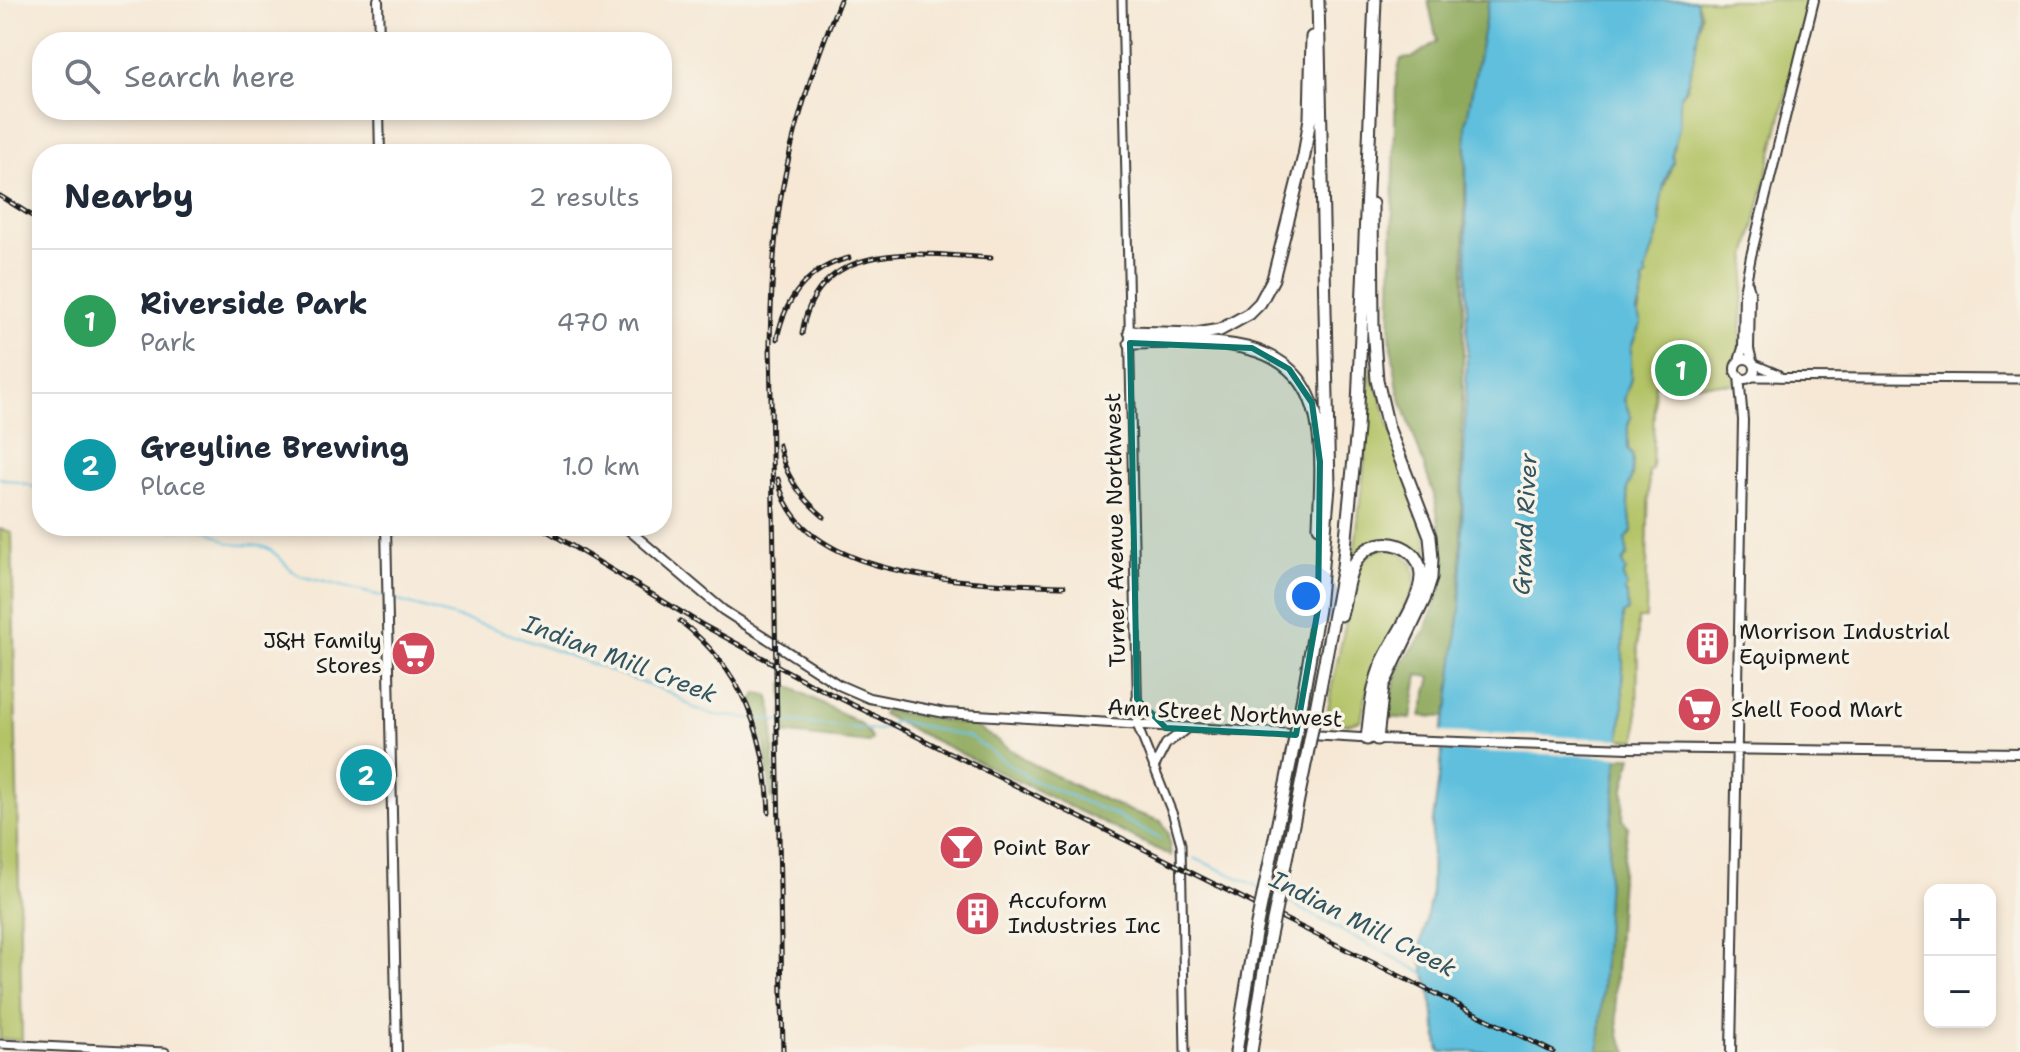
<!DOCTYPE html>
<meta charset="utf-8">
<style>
:root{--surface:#fff;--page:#f6f6f7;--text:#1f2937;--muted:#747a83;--line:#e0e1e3;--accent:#d1495b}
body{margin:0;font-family:"Shantell Sans",sans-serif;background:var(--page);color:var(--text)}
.controls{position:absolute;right:24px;bottom:24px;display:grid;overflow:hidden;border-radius:16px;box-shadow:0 4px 12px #0003}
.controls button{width:72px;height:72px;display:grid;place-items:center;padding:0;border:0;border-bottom:2px solid var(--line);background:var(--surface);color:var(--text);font:40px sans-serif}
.you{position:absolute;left:1306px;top:596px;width:28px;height:28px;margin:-20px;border:6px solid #fff;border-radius:50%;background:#1a73e8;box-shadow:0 0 0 12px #1a73e833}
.badge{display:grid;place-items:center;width:52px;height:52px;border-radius:50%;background:var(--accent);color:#fff;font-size:26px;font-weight:700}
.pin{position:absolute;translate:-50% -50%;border:4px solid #fff;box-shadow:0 2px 8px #0006}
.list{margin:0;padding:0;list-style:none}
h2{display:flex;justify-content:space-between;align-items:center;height:104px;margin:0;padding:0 32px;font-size:34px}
h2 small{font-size:26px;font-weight:400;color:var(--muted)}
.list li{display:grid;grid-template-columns:52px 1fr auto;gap:24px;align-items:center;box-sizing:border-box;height:144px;padding:0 32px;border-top:2px solid var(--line)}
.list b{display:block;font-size:30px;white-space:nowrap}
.list p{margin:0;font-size:26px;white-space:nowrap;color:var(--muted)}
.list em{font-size:26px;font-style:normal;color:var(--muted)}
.icon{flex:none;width:44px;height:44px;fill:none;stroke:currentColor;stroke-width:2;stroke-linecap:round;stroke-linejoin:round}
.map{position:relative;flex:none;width:2020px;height:1052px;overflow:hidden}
.search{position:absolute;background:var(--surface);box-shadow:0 4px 12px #0003;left:32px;top:32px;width:640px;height:88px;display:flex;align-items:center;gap:20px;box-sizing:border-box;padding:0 28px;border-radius:32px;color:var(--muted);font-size:30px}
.panel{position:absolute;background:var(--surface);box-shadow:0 4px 12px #0003;left:32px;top:144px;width:640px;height:392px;border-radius:32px}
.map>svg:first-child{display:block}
</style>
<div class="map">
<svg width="2020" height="1052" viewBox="0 0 2020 1052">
<rect width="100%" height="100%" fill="#f7f3e8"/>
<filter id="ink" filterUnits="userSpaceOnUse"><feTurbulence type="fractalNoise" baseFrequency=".0125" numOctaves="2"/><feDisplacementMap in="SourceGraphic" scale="16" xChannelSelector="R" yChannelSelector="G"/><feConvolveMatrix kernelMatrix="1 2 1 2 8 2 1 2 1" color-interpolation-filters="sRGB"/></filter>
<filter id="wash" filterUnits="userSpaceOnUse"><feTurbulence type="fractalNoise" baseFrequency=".006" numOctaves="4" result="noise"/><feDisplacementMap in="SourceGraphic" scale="32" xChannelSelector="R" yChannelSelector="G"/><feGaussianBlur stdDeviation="1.8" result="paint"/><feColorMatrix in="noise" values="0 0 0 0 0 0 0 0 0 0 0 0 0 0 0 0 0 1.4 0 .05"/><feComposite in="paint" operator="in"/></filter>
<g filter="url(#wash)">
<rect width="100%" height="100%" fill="#f6e8d5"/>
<!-- green -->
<path fill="#b3c366" stroke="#687041" stroke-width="2" d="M 1696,0 L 1809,0 L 1747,257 L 1739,353 L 1733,367 L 1736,381 L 1734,384 L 1655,384 L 1652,470 L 1649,471 L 1646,618 L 1638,618 L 1637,740 L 1619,739 L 1623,706 L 1623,613 L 1627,609 L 1627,595 L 1624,591 L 1622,562 L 1628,555 L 1624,539 L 1632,532 L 1627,489 L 1632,476 L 1633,457 L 1628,448 L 1628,425 L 1631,417 L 1624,400 L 1631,378 L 1631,347 L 1644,286 L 1642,282 L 1661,225 L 1660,199 L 1673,162 L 1672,154 L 1679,128 L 1680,96 L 1687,88 L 1698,28 L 1701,14 Z
M 1370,366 L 1422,524 L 1428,550 L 1426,585 L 1404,544 L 1354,556 L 1367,440 Z
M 0,529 L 12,532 L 22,1040 L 0,1039 Z
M 1386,548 C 1409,552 1417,566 1414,589 L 1372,670 L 1361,720 L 1348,724 L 1326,722 L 1332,685 L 1357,571 C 1362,557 1372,551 1386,548 Z"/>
<!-- forest -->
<path fill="#8ea95b" stroke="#55623c" stroke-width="2" d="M 1428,0 L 1489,0 L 1466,124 L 1460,610 L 1449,703 L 1445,717 L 1421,716 L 1431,677 L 1418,675 L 1411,719 L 1386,717 L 1399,666 L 1424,634 L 1440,592 L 1442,541 L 1434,495 L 1398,390 L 1390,337 L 1396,78 L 1401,59 L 1412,58 L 1437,41 Z
M 783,683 L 861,724 L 872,739 L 869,743 L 783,733 Z
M 757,693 L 768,695 L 773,712 L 774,796 L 771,799 L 765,745 L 754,707 L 754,699 Z
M 884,710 L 975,726 L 1031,763 L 1083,790 L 1130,811 L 1161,821 L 1168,833 L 1171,856 L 909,728 L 882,714 Z
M 1618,757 L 1632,757 L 1624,788 L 1623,819 L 1628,827 L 1621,874 L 1615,995 L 1619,1035 L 1628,1052 L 1599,1052 L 1610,835 Z"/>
<!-- water -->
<path fill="#5fbfdd" stroke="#3e6e7c" stroke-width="2" d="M 1489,0 L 1696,0 C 1697,7 1700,12 1699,18 C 1698,35 1692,83 1680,96 L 1679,128 L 1672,153 L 1673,162 L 1664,183 L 1659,214 L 1661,225 L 1645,273 L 1647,277 L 1642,282 L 1644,285 L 1637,312 L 1641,323 L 1631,347 L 1631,378 L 1624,400 L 1631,417 L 1628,425 L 1628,448 L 1633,457 L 1632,476 L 1627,489 L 1632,532 L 1625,539 L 1628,555 L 1622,562 L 1626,571 L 1623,577 L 1627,587 L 1624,591 L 1627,595 L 1628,611 L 1623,614 L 1623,707 L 1610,835 L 1599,1052 L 1440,1052 L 1430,990 L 1419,953 L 1431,896 L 1432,828 L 1442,756 L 1441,730 L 1449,702 L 1460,610 L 1467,350 L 1466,124 Z"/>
<!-- pier -->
<path fill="#f6e8d5" d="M 1440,732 L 1623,739 L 1622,757 L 1440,750 Z"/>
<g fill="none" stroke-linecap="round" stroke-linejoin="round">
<!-- stream -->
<path stroke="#5fbfdd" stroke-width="2" d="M 0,478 L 30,485 L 38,490 L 42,488
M 155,526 C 167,535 191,526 209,531 C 217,533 222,541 230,543 C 242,547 255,543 267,548 C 281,555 286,569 300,576 L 385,597
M 392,599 L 490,627 L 671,693 L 694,708 L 715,715 L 877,730 L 888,728 L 895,720 L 970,737 L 1030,779 L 1109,812 L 1161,839
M 1194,858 L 1259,887
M 1282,899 L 1425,974"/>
</g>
</g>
<g filter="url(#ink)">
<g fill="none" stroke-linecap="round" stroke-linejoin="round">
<defs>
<path id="tertiary" d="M 1122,0 L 1138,727 L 1173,815 L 1181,844 L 1185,1052
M 1754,364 L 1778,374
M 1751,377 L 2020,379
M 0,1044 L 165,1052"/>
<path id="secondary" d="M 378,0 L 379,42
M 379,110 L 380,154
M 1748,284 L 1750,292 L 1749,349 L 1752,361
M1735 369a10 10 0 1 1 20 0a10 10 0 1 1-20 0Z
M 1739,361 L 1743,348 L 1744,292 L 1751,256 L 1814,0
M 386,526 L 397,1052
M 624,526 L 723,610 L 839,685 L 869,698 L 945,713 L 1377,739 L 1629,748 L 2020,753
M 1137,699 L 1143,709 L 1166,727
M 1154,767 L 1166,744 L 1186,729
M 1731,1052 L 1743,420 L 1739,376"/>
<path id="motorway" d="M 1372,204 L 1373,326 L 1377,380 L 1388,427 L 1430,536 L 1432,559 L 1431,578 L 1424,600 L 1383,686 L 1377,739
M 1130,332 L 1196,334 L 1220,330 L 1249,314 L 1260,303 L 1273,279 L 1304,156 L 1310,118 L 1312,37
M 1130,343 C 1205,342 1304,329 1318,428 C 1323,460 1320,494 1319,527
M 1341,615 C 1346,597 1347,571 1359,557 C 1378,532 1422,544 1421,577 C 1420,603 1394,637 1383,661 C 1372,685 1370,713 1367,739
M 1300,713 L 1318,609 L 1329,487 L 1318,0
M 1315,714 L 1343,567 L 1357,429 L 1375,0
M 1271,857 L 1291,759
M 1285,864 L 1306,760
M 1236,1052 L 1255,934
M 1251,1052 L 1269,940"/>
</defs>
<!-- tertiary casing -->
<use href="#tertiary" stroke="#3d3b38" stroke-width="11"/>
<!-- secondary casing -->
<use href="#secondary" stroke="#3d3b38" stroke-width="12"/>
<!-- motorway casing -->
<use href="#motorway" stroke="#3d3b38" stroke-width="15"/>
<!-- tertiary -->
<use href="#tertiary" stroke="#fff" stroke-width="7"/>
<!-- secondary -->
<use href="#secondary" stroke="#fff" stroke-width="8"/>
<!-- motorway -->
<use href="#motorway" stroke="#fff" stroke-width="11"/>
<defs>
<path id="rail" d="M 0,196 L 42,222
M 802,334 C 816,236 920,254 991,258
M 777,339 C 785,298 808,268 849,258
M 779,445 C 784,474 801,498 824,517
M 778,479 C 798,584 983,583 1064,586
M 539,526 L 701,624 L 807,682 L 1553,1052
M 680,621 C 743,670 766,734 769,813
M 783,1052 L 770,344 C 771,295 773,245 781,196 C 793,128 814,63 840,0"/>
</defs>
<!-- rail casing -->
<use href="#rail" stroke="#1c1c1c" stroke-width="5"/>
<!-- rail -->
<use href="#rail" stroke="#f7f3e8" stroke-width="2" stroke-dasharray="6" stroke-linecap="butt"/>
<defs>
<path id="motorway-bridge" d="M 1291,759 L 1300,713
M 1306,760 L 1315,714
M 1255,934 L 1271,857
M 1269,940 L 1285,864"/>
</defs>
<!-- motorway-bridge casing -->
<use href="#motorway-bridge" stroke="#3d3b38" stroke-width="15" stroke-linecap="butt"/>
<!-- motorway-bridge -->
<use href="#motorway-bridge" stroke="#fff" stroke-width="11"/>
</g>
</g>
<!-- marked area -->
<path fill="#0f766e" fill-opacity="0.2" stroke="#0f766e" stroke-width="6" stroke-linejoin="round" d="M 1130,343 L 1252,348 L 1289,369 L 1312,403 L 1320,462 L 1318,609 L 1296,735 L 1166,728 L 1137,699 Z"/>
<!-- icons -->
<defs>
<symbol id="building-disc" viewBox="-11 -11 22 22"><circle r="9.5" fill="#d1495b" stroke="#f7f3e8"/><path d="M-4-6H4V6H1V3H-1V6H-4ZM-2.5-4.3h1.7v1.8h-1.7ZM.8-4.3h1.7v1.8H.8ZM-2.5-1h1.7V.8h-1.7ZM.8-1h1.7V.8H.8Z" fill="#fff"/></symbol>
<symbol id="supermarket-disc" viewBox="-11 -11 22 22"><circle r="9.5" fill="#d1495b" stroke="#f7f3e8"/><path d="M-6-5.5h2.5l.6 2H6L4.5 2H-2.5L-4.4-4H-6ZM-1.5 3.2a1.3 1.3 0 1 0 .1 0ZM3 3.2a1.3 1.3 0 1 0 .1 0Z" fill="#fff"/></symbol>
<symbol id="bar-disc" viewBox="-11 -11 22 22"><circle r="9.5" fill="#d1495b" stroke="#f7f3e8"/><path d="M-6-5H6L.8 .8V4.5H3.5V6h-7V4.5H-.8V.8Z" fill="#fff"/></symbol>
</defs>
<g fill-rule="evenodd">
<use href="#building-disc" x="1682" y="618" width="51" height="51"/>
<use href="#supermarket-disc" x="388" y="628" width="51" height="51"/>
<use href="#supermarket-disc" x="1674" y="684" width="51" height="51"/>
<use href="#bar-disc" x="936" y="822" width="51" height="51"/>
<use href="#building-disc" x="952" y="888" width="51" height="51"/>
</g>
<g text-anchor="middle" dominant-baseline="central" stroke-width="7" stroke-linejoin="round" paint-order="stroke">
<!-- street labels -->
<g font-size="22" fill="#1c1c1c" stroke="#f7f3e8">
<text transform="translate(1115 530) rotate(-91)">Turner Avenue Northwest</text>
<text transform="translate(1225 713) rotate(3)">Ann Street Northwest</text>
</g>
<!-- poi labels -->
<g font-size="22" fill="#1c1c1c" stroke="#f7f3e8" text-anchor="start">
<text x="1739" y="631">Morrison Industrial<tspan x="1739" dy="25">Equipment</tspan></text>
<text x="382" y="640" text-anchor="end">J&amp;H Family<tspan x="382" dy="25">Stores</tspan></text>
<text x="1731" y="709">Shell Food Mart</text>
<text x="993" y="847">Point Bar</text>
<text x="1008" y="900">Accuform<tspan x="1008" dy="25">Industries Inc</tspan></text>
</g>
<!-- water labels -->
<g font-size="24" font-style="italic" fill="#335560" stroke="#f7f3e8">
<text transform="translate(1525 524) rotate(-87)">Grand River</text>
<text transform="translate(620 659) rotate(21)">Indian Mill Creek</text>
<text transform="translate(1363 924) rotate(27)">Indian Mill Creek</text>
</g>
</g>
</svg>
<div class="controls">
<button>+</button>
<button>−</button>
</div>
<div class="you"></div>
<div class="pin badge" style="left:1681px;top:370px;background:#2e9e5b">1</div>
<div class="pin badge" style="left:366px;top:775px;background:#0f9aa8">2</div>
<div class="search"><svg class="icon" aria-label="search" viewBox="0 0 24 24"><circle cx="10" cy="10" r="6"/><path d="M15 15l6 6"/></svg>Search here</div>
<section class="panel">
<h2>Nearby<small>2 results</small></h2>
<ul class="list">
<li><span class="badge" style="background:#2e9e5b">1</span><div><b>Riverside Park</b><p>Park</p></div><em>470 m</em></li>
<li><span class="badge" style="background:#0f9aa8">2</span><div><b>Greyline Brewing</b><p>Place</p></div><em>1.0 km</em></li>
</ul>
</section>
</div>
